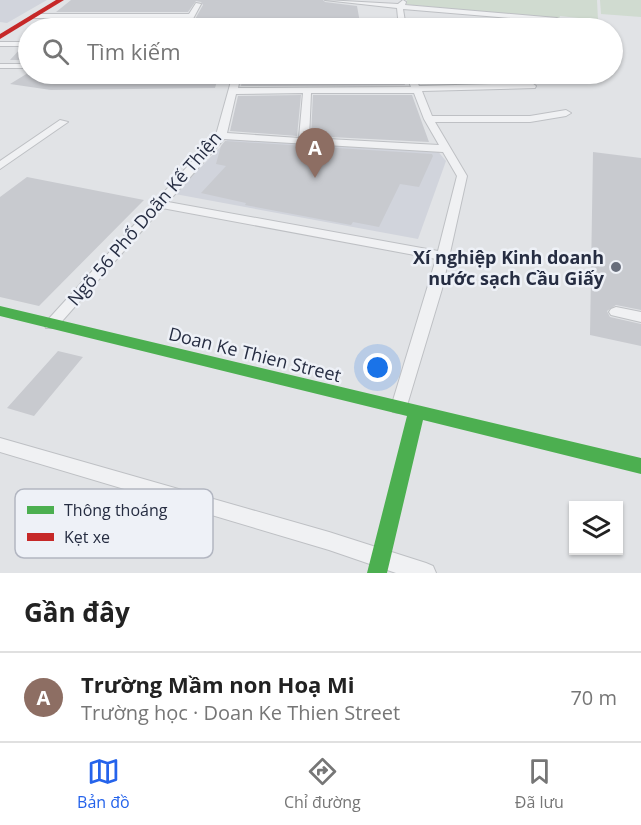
<!DOCTYPE html>
<html lang="vi">
<meta charset="utf-8">
<style>
:root{--surface:#fff;--page:#f6f6f6;--text:#222;--muted:#767676;--line:#e0e0e0;--accent:#2563eb}
body{margin:0;font-family:"Open Sans",sans-serif;background:var(--page);color:var(--text)}
.controls{position:absolute;right:18px;bottom:18px;display:grid;overflow:hidden;border-radius:0px;box-shadow:0 2px 4px #0004}
.controls button{width:54px;height:54px;display:grid;place-items:center;padding:0;border:0;border-bottom:2px solid var(--line);background:var(--surface);color:var(--text);font:30px sans-serif}
.you{position:absolute;left:378px;top:368px;width:21px;height:21px;margin:-15px;border:4px solid #fff;border-radius:50%;background:#1a73e8;box-shadow:0 0 0 9px #1a73e833}
.badge{display:grid;place-items:center;width:39px;height:39px;border-radius:50%;background:var(--accent);color:#fff;font-size:20px;font-weight:700}
.pin{position:absolute;translate:-50% -50px;filter:drop-shadow(0 2px 3px #0008)}
.pin::after{content:'';position:absolute;top:32px;width:21px;height:18px;background:inherit;clip-path:polygon(0 0,100% 0,50% 100%)}
.list{margin:0;padding:0;list-style:none}
h2{display:flex;justify-content:space-between;align-items:center;height:78px;margin:0;padding:0 24px;font-size:26px}
h2 small{font-size:20px;font-weight:400;color:var(--muted)}
.list li{display:grid;grid-template-columns:39px 1fr auto;gap:18px;align-items:center;box-sizing:border-box;height:90px;padding:0 24px;border-top:2px solid var(--line)}
.list b{display:block;font-size:22px;white-space:nowrap}
.list p{margin:0;font-size:20px;white-space:nowrap;color:var(--muted)}
.list em{font-size:20px;font-style:normal;color:var(--muted)}
.icon{flex:none;width:33px;height:33px;fill:none;stroke:currentColor;stroke-width:2;stroke-linecap:round;stroke-linejoin:round}
.map{position:relative;flex:none;width:641px;height:573px;overflow:hidden}
.search{position:absolute;background:var(--surface);box-shadow:0 2px 4px #0004;left:18px;right:18px;top:18px;height:66px;display:flex;align-items:center;gap:15px;box-sizing:border-box;padding:0 21px;border-radius:33px;color:var(--muted);font-size:22px}
.sheet{height:168px;background:var(--surface)}
nav{display:flex;justify-content:space-around;align-items:center;box-sizing:border-box;height:84px;border-top:2px solid var(--line);background:var(--surface);font-size:16px;color:var(--muted)}
nav a{display:grid;justify-items:center;gap:3px}
nav .on{color:var(--accent)}
.map>svg:first-child{display:block}
</style>
<div class="map">
<svg width="641" height="573" viewBox="0 0 641 573">
<rect width="100%" height="100%" fill="#e1e3e6"/>
<!-- built -->
<path fill="#d1d4dc" d="M 0,0 L 47,0 L 7,23 L 0,22 Z
M 211,10 L 270,11 L 394,22 L 395,28 L 193,28 Z
M 230,137 L 384,149 L 436,149 L 446,161 L 418,239 L 175,194 Z"/>
<!-- green -->
<path fill="#d0dbd0" d="M 407,0 L 597,0 L 598,20 L 560,16 L 559,19 L 403,4 Z
M 600,0 L 641,0 L 641,17 L 601,14 Z"/>
<!-- building -->
<path fill="#c8cacf" d="M 71,0 L 323,0 L 325,2 L 357,6 L 361,28 L 324,28 L 324,26 L 190,28 L 203,5 L 201,2 L 196,1 L 188,12 L 56,12 Z
M 48,20 L 183,20 L 179,28 L 40,28 Z
M 21,48 L 28,48 L 28,60 L 10,60 Z
M 28,73 L 28,74 L 219,74 L 215,88 L 51,90 L 10,84 Z
M 243,74 L 401,74 L 405,85 L 241,86 Z
M 301,95 L 297,136 L 230,131 L 238,96 Z
M 313,95 L 412,95 L 429,142 L 311,136 Z
M 225,141 L 432,154 L 433,156 L 419,187 L 400,184 L 379,227 L 353,222 L 351,225 L 245,205 L 246,203 L 201,193 L 226,166 L 216,164 L 221,146 Z
M 593,152 L 641,158 L 641,310 L 616,305 L 607,311 L 610,317 L 641,324 L 641,346 L 590,335 Z
M 27,177 L 144,200 L 39,306 L 0,297 L 0,197 Z
M 58,351 L 83,357 L 34,416 L 7,408 Z"/>
<g fill="none" stroke-linecap="round" stroke-linejoin="round">
<defs>
<path id="lane" d="M 325,0 L 398,4 L 403,0 L 406,2 L 405,5 L 557,18 L 560,20 L 557,22 L 403,9 L 406,28 L 399,28 L 397,8 Z
M 196,3 L 201,4 L 188,28 L 181,28 L 187,18 L 34,18 L 31,16 L 34,14 L 189,14 Z
M 0,42 L 28,42 L 28,46 L 0,46 Z
M 0,64 L 28,64 L 28,68 L 0,68 Z
M 233,74 L 241,74 L 238,88 L 411,87 L 406,74 L 414,74 L 419,86 L 532,83 L 536,86 L 535,88 L 422,91 L 432,116 L 530,116 L 566,110 L 571,113 L 566,116 L 530,122 L 435,122 L 467,176 L 442,289 L 405,412 L 399,413 L 393,412 L 391,407 L 436,259 L 162,208 L 56,328 L 46,328 L 44,324 L 216,135 ZM 303,93 L 299,138 L 227,133 L 236,94 ZM 311,93 L 414,93 L 424,119 L 439,145 L 309,138 ZM 224,139 L 443,152 L 457,176 L 438,251 L 168,202 Z
M 60,120 L 68,122 L 0,169 L 0,161 Z
M 616,307 L 641,312 L 641,322 L 611,315 L 609,312 L 611,309 Z
M 0,438 L 329,532 L 426,563 L 433,566 L 436,573 L 396,573 L 329,550 L 0,452 Z"/>
</defs>
<!-- lane casing -->
<use href="#lane" stroke="#bec0c4" stroke-width="2"/>
<!-- lane -->
<use href="#lane" fill="#f0f1f3" fill-rule="evenodd"/>
<!-- fast -->
<path fill="#4caf50" fill-rule="evenodd" d="M 0,306 L 641,458 L 641,474 L 423,420 L 387,573 L 367,573 L 407,416 L 0,316 Z"/>
<!-- jam -->
<path fill="#c62828" fill-rule="evenodd" d="M 56,0 L 64,0 L 0,39 L 0,34 Z"/>
</g>
<!-- markers -->
<circle fill="#676d7b" stroke="#eef1f7" stroke-width="2" cx="616" cy="267" r="6"/>
<g text-anchor="middle" dominant-baseline="central" stroke-width="5" stroke-linejoin="round" paint-order="stroke">
<!-- street labels -->
<g font-size="18" fill="#262d42" stroke="#eef1f7">
<text transform="translate(144 218) rotate(-49)">Ngõ 56 Phố Doãn Kế Thiện</text>
<text transform="translate(255 354) rotate(14)">Doan Ke Thien Street</text>
</g>
<!-- poi labels -->
<g font-size="18" font-weight="bold" fill="#262d42" stroke="#eef1f7" text-anchor="end">
<text x="604" y="257">Xí nghiệp Kinh doanh<tspan x="604" dy="21">nước sạch Cầu Giấy</tspan></text>
</g>
</g>
<!-- legend -->
<rect x="15" y="489" width="198" height="69" rx="9" fill="#eef1f7" stroke="#b2b6c1" stroke-width="1.5"/>
<rect x="27" y="506" width="27" height="8" fill="#4caf50"/>
<rect x="27" y="533" width="27" height="8" fill="#c62828"/>
<g font-size="16" fill="#262d42">
<text x="64" y="516">Thông thoáng</text>
<text x="64" y="543">Kẹt xe</text>
</g>
</svg>
<div class="controls">
<button><svg class="icon" aria-label="layers" viewBox="0 0 24 24"><path d="M12 4l9 5-9 5-9-5zM3 14l9 5 9-5"/></svg></button>
</div>
<div class="you"></div>
<div class="pin badge" style="left:315px;top:178px;background:#8d6e63">A</div>
<div class="search"><svg class="icon" aria-label="search" viewBox="0 0 24 24"><circle cx="10" cy="10" r="6"/><path d="M15 15l6 6"/></svg>Tìm kiếm</div>
</div>
<section class="sheet">
<h2>Gần đây<small></small></h2>
<ul class="list">
<li><span class="badge" style="background:#8d6e63">A</span><div><b>Trường Mầm non Hoạ Mi</b><p>Trường học · Doan Ke Thien Street</p></div><em>70 m</em></li>
</ul>
</section>
<nav>
<a class="on"><svg class="icon" aria-label="map" viewBox="0 0 24 24"><path d="M3 6l6-2 6 2 6-2v14l-6 2-6-2-6 2zM9 4v14M15 6v14"/></svg>Bản đồ</a>
<a><svg class="icon" aria-label="directions" viewBox="0 0 24 24"><path d="M12 3l9 9-9 9-9-9zM9 14v-3h6M13 9l2 2-2 2"/></svg>Chỉ đường</a>
<a><svg class="icon" aria-label="saved" viewBox="0 0 24 24"><path d="M7 4h10v16l-5-4-5 4z"/></svg>Đã lưu</a>
</nav>
